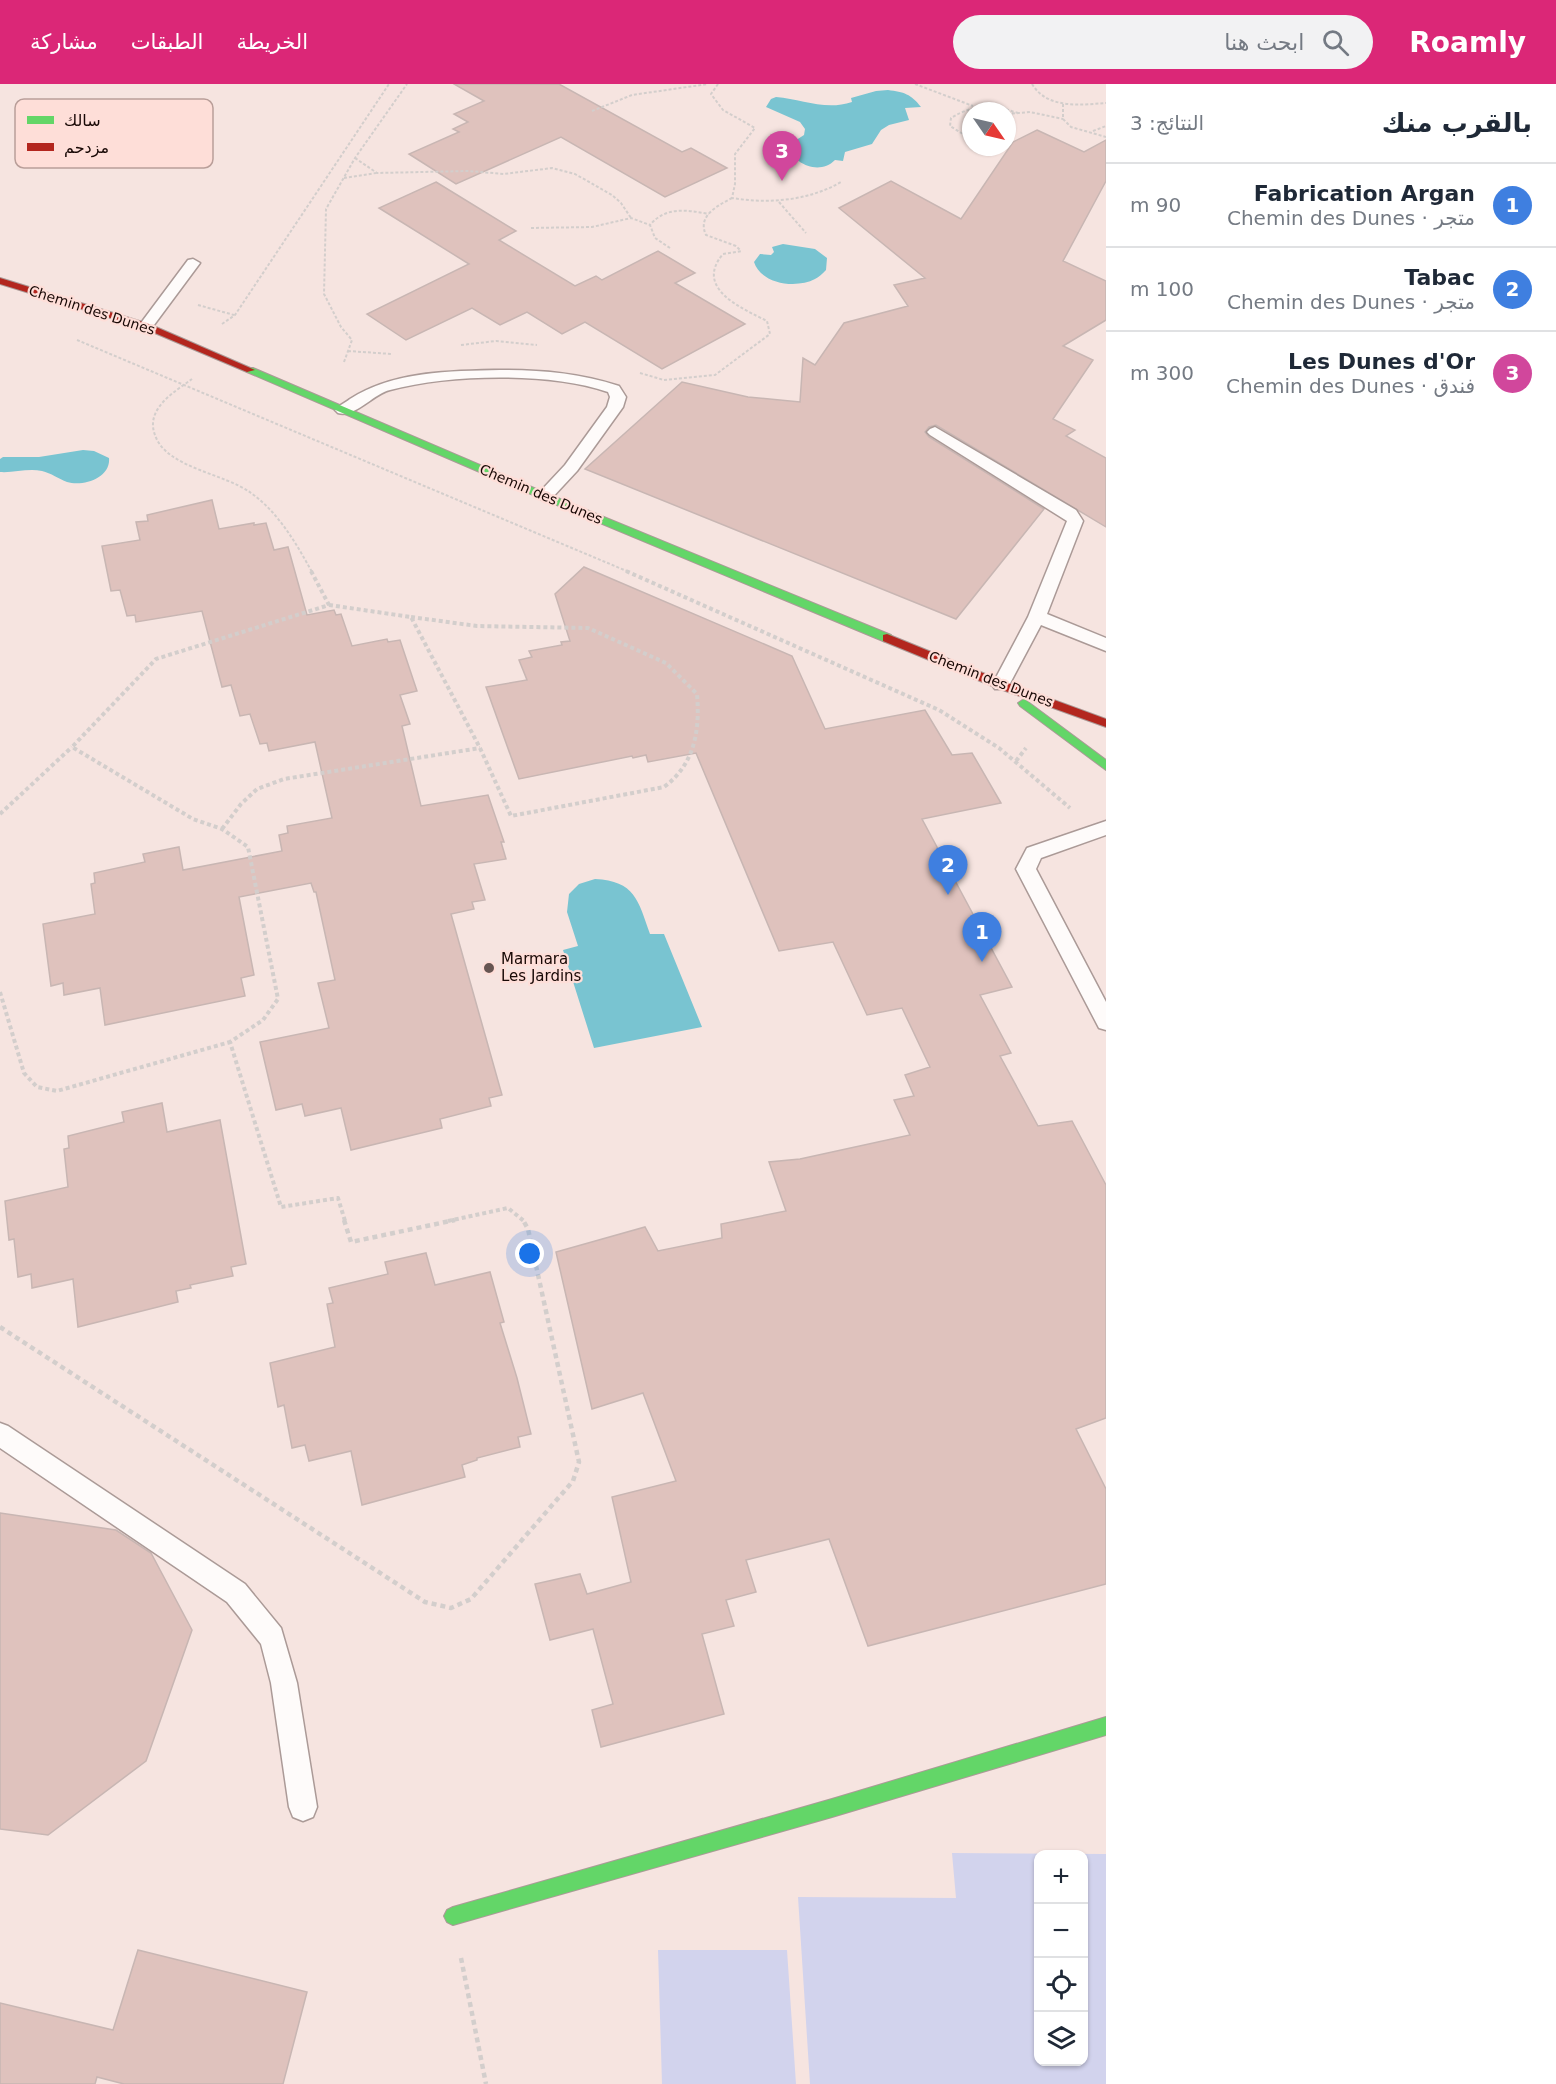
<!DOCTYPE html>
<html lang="ar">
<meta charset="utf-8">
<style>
:root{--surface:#fff;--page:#f2f2f3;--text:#1f2937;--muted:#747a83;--line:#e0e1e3;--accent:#db2777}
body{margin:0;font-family:"DejaVu Sans",Vazirmatn,sans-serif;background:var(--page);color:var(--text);direction:rtl}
.controls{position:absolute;right:18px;bottom:18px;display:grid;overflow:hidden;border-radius:12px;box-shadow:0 2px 4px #0004}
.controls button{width:54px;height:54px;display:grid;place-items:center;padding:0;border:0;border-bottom:2px solid var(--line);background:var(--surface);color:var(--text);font:30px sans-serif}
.compass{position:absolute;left:962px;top:18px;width:54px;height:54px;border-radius:50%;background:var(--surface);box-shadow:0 2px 4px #0004;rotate:124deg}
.you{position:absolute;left:530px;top:1170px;width:21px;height:21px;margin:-15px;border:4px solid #fff;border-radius:50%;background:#1a73e8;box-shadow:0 0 0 9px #1a73e833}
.badge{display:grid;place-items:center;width:39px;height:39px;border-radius:50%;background:var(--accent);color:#fff;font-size:20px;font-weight:700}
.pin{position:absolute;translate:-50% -50px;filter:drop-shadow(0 2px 3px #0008)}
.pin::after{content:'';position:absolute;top:32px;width:21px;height:18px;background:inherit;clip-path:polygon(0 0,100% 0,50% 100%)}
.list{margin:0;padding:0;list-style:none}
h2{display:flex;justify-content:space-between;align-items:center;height:78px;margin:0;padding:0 24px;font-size:26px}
h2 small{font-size:20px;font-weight:400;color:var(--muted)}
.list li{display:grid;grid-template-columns:39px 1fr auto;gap:18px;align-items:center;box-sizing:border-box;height:84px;padding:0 24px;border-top:2px solid var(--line)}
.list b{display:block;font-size:22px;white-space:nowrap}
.list p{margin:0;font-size:20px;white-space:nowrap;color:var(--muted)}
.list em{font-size:20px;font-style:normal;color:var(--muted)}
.icon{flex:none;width:33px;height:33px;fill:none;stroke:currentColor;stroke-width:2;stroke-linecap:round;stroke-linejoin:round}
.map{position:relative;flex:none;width:1106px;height:2000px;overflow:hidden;direction:ltr}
header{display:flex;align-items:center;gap:36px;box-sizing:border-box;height:84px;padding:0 30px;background:var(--accent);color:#fff}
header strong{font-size:28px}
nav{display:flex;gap:33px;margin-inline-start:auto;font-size:21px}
.search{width:420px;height:54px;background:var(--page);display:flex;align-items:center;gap:15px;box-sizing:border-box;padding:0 21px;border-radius:33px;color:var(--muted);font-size:22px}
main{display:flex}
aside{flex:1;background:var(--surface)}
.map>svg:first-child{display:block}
</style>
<header>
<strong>Roamly</strong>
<div class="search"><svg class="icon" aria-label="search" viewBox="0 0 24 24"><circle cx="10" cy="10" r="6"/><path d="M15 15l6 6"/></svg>ابحث هنا</div>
<nav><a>الخريطة</a><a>الطبقات</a><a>مشاركة</a></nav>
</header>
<main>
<aside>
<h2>بالقرب منك<small>النتائج: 3</small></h2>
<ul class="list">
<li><span class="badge" style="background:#3f7fe0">1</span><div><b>Fabrication Argan</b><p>متجر · Chemin des Dunes</p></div><em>90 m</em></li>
<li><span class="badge" style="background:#3f7fe0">2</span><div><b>Tabac</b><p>متجر · Chemin des Dunes</p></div><em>100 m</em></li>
<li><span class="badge" style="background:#d1479c">3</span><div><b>Les Dunes d'Or</b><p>فندق · Chemin des Dunes</p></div><em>300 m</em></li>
</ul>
</aside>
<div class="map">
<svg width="1106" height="2000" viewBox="0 0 1106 2000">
<rect width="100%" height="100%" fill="#f6e4e0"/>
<!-- green -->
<path fill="#d2d3ed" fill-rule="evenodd" d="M 952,1769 L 1106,1770 L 1106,2000 L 810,2000 L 798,1813 L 956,1814 ZM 1038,1770 L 1084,1770 L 1084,1978 L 1038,1978 Z
M 658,1866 L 787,1866 L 796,2000 L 662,2000 Z"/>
<!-- water -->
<path fill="#79c4d1" d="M 888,6 C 904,8 911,10 921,23 L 905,24 L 909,36 L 889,41 L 881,46 L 872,60 L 845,68 L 843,77 L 835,76 C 819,92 794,80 787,62 L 804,51 L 805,45 L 800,38 L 766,23 L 771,15 L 776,13 C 802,15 825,27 852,18 L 851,14 L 876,7 Z
M 783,160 L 815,165 L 827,174 L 826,186 C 823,189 819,193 815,195 C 796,205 761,200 754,178 L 760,170 L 771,171 L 774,168 L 772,163 Z
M 83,366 L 94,367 L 109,374 C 111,394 83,403 67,398 C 59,395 51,389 42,387 C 28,384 14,389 0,388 L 0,375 L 3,373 L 39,373 Z
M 595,795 C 635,797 638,816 650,850 L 664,850 L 702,943 L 594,964 L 563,866 L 578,862 L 567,828 L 569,810 L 579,800 Z"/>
<!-- building -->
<path fill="#dfc2bd" stroke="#c8b6b3" stroke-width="1.5" d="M 454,0 L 559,0 L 682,68 L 691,64 L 727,84 L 665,113 L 561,53 L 456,100 L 409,70 L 459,48 L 453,45 L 468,38 L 454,30 L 484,17 Z
M 1037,46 L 1084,68 L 1106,56 L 1106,97 L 1063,177 L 1106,197 L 1106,236 L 1063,262 L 1093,276 L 1053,335 L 1075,346 L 1066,352 L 1106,374 L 1106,443 L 936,341 L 929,343 L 925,348 L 929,353 L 1044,425 L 956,535 L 585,385 L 682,298 L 748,313 L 800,318 L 803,274 L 815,281 L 844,239 L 908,222 L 894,201 L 925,194 L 839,124 L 891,97 L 961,135 L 1013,58 Z
M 436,98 L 516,147 L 499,156 L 575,202 L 596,192 L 602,196 L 658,167 L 695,189 L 675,199 L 745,240 L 662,285 L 585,238 L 562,250 L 527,228 L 500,241 L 472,224 L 406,256 L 367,230 L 469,180 L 379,124 Z
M 212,416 L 219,445 L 254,439 L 254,441 L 266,439 L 274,466 L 288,463 L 307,531 L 334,526 L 336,531 L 341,530 L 352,562 L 387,555 L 388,558 L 400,556 L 417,607 L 400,611 L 410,640 L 402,642 L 421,722 L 488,711 L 504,758 L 501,758 L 506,775 L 474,780 L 485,816 L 472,818 L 474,825 L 451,830 L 502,1011 L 489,1014 L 491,1022 L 440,1035 L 442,1044 L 351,1066 L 341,1024 L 305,1032 L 302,1020 L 276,1026 L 260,958 L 329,944 L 318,899 L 335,896 L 316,808 L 314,808 L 311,799 L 239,813 L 254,891 L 241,894 L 245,912 L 105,941 L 100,904 L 64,911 L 63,899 L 51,902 L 43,840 L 95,830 L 91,800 L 95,799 L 94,789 L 145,778 L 143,770 L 179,763 L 183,786 L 282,767 L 279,751 L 288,749 L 287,742 L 332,734 L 315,658 L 269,667 L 267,659 L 260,660 L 250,630 L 240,632 L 231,601 L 222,603 L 202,527 L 136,538 L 135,531 L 127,532 L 120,506 L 111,507 L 102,462 L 140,456 L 136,438 L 148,437 L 147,431 Z
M 584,483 L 792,572 L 825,645 L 925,626 L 952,671 L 972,669 L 1001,719 L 922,735 L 1012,903 L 980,911 L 1011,969 L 1000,972 L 1038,1042 L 1072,1037 L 1106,1101 L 1106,1334 L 1076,1345 L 1106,1405 L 1106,1500 L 868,1562 L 829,1455 L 746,1476 L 756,1508 L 726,1516 L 734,1542 L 702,1550 L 724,1630 L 601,1663 L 592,1626 L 613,1620 L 593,1545 L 550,1556 L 535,1500 L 580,1490 L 587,1510 L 631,1498 L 612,1413 L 676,1397 L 643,1309 L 592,1325 L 556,1168 L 645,1143 L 658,1167 L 722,1154 L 721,1140 L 786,1127 L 769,1078 L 800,1075 L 910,1051 L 894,1016 L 914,1012 L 905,991 L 930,983 L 902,924 L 867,931 L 833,858 L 779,867 L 696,669 L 648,678 L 646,671 L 633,674 L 632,672 L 519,695 L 486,603 L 527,596 L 519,576 L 532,573 L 529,567 L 562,561 L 561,558 L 570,557 L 555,510 Z
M 162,1019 L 167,1048 L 220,1036 L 246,1180 L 231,1183 L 233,1192 L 190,1201 L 191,1204 L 176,1207 L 178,1218 L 78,1243 L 73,1195 L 32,1204 L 31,1190 L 18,1193 L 14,1155 L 9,1156 L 5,1117 L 68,1103 L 64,1065 L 69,1064 L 68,1052 L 124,1038 L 122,1028 Z
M 426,1169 L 435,1201 L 490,1188 L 504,1238 L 500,1239 L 517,1294 L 531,1350 L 518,1353 L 520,1363 L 477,1374 L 477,1376 L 462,1381 L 465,1393 L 362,1421 L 351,1367 L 309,1377 L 305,1361 L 292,1364 L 284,1321 L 278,1323 L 270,1279 L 335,1263 L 327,1220 L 333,1219 L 329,1204 L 388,1190 L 385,1178 Z
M 0,1429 L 116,1446 L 151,1469 L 192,1546 L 146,1677 L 48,1751 L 0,1745 Z
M 138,1866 L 307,1908 L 283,2000 L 124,2000 L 97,1993 L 95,2000 L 0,2000 L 0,1919 L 113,1946 Z"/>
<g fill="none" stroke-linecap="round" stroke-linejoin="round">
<defs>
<path id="lane" d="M 193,175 L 200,179 L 151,245 L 141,245 L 139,242 L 141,239 L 188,176 Z
M 500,286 C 541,286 580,289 619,302 L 626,313 L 623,323 L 577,387 L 550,416 L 544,417 L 536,412 L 565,381 L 607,323 L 610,313 L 608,308 C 549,288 451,290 390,306 C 373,310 355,334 338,329 L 335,326 C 339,321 345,319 350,315 C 394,287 449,287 500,286 Z
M 935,343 L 1076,426 L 1083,437 L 1047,530 L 1106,554 L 1106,567 L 1041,541 L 1007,605 L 995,605 L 992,601 L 1028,533 L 1067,437 L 930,351 L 927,348 L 930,345 Z
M 1106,737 L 1106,751 L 1041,774 L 1036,785 L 1106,918 L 1106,946 L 1099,944 L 1016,785 L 1027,764 Z
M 0,1339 L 8,1342 L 245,1500 L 281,1544 L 297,1599 L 317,1723 L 313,1733 L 303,1737 L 293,1733 L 289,1723 L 271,1599 L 261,1560 L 227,1518 L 0,1364 Z"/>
<path id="fast" d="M 247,284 L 253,284 L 548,410 L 891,551 L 893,554 L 887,558 L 883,557 L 540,414 L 247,288 Z
M 1024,615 L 1106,676 L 1106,686 L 1020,622 L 1018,619 Z
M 1106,1633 L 1106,1651 L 832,1733 L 453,1841 L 447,1838 L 444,1832 L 447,1826 L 453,1823 L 832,1715 Z"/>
<path id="jam" d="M 0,194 L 149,240 L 255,286 L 247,288 L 143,244 L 0,200 Z
M 887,550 L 1005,598 L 1106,635 L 1106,643 L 997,604 L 883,557 L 883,551 Z"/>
</defs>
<!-- lane casing -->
<use href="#lane" stroke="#ab9a97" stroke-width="3"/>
<!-- fast casing -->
<use href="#fast" stroke="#ab9a97" stroke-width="2"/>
<!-- jam casing -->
<use href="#jam" stroke="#ab9a97" stroke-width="2"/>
<!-- path-far2 -->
<path stroke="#d3cecc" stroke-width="2" stroke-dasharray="3 2" stroke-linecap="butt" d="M 718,0 L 711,10 L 723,26 L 755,44 L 735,70 L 735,100 L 732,114 C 768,120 808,117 841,98
M 915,0 L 973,22
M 1032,0 C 1047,25 1080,21 1106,19
M 1063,20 L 1063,35 L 1071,43 L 1106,53
M 592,27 L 632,11 L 708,0
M 1007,30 L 1030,28 L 1063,35
M 1093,47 L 1106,42
M 971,55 L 950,42 L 951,34 C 973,20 994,21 1018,29
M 355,74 L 377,89 L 468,87 L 504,90 L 552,84 L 575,90 L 612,111 L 621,119 L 631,134
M 344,94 L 376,89
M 732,114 C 717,122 697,132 706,151 L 736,162 L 741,167
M 779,118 L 806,149
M 531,144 L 592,143 L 631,134 L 650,141
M 670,164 L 655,154 L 650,141 C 666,122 687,126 709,130
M 198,221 L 234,231
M 222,240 L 235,231 L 389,0
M 77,256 L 629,488
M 461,261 L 496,257 L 537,261
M 348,267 L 392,270
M 344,278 L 352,256 L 341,243 L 324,210 L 326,125 L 355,74 L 407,0
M 640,289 L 664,296 L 715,291 L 770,250 L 767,237 C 741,224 694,204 723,170 L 742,167
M 192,295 C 174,308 145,325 155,351 C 166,384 224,389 251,409 C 278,428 296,459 312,488"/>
<!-- path-far1 -->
<path stroke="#d3cecc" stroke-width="4" stroke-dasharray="4 3" stroke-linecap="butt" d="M 311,487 L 329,521 L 156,575 L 72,663 L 193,735 L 222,745 L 248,763 L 278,915 L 263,936 L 230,958 L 281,1123 L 338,1114 L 345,1137
M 626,487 L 939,626 L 999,664 L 1070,724
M 329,521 L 411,533
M 411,533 L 477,542 L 588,544 L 666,579 L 697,610 C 700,646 695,680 664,703 L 511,732 L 480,664 Z
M 1016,677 L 1026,664
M 0,730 L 72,663
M 222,745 L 241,720 L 257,705 L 284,695 L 480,664
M 0,908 L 24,989 L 37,1003 L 57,1007 L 230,958
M 448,1137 L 508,1124 L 524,1137"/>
<!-- path -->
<path stroke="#d3cecc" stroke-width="4.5" stroke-dasharray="5 4" stroke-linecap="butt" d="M 344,1136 L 351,1158 L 455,1136
M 0,1243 L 425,1518 L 451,1524 L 471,1515 L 573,1397 L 579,1378 L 528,1145 L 523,1136
M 461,1874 L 486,2000"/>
<!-- lane -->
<use href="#lane" fill="#fefbfa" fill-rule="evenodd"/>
<!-- fast -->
<use href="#fast" fill="#63d668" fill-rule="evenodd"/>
<!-- jam -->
<use href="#jam" fill="#b3261e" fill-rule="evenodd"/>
</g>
<!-- markers -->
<circle fill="#665552" stroke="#feded8" stroke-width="2" cx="489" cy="884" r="6"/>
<g text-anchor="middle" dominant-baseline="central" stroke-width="4.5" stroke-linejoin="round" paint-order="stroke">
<!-- far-street labels -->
<g font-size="14" fill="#180805" stroke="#feded8">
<text transform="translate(92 226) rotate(18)">Chemin des Dunes</text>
<text transform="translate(541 410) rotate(23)">Chemin des Dunes</text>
<text transform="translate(991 595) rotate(21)">Chemin des Dunes</text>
</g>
<!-- poi labels -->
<g font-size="15" fill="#180805" stroke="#feded8" text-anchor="start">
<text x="501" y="875">Marmara<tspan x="501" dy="17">Les Jardins</tspan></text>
</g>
</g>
<!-- legend -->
<rect x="15" y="15" width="198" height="69" rx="9" fill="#feded8" stroke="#b99e99" stroke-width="1.5"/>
<rect x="27" y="32" width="27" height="8" fill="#63d668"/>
<rect x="27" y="59" width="27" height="8" fill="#b3261e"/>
<g font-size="16" fill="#180805">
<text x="64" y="42">سالك</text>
<text x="64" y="69">مزدحم</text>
</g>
</svg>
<div class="controls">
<button>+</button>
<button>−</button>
<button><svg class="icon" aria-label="locate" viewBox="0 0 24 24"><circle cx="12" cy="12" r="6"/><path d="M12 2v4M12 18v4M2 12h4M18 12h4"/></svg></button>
<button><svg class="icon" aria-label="layers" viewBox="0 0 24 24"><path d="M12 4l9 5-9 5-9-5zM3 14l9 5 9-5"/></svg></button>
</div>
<svg class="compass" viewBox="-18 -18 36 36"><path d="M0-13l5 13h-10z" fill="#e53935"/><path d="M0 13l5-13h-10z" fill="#747a83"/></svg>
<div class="you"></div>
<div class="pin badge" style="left:982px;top:878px;background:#3f7fe0">1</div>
<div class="pin badge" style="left:948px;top:811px;background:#3f7fe0">2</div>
<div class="pin badge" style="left:782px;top:97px;background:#d1479c">3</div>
</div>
</main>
